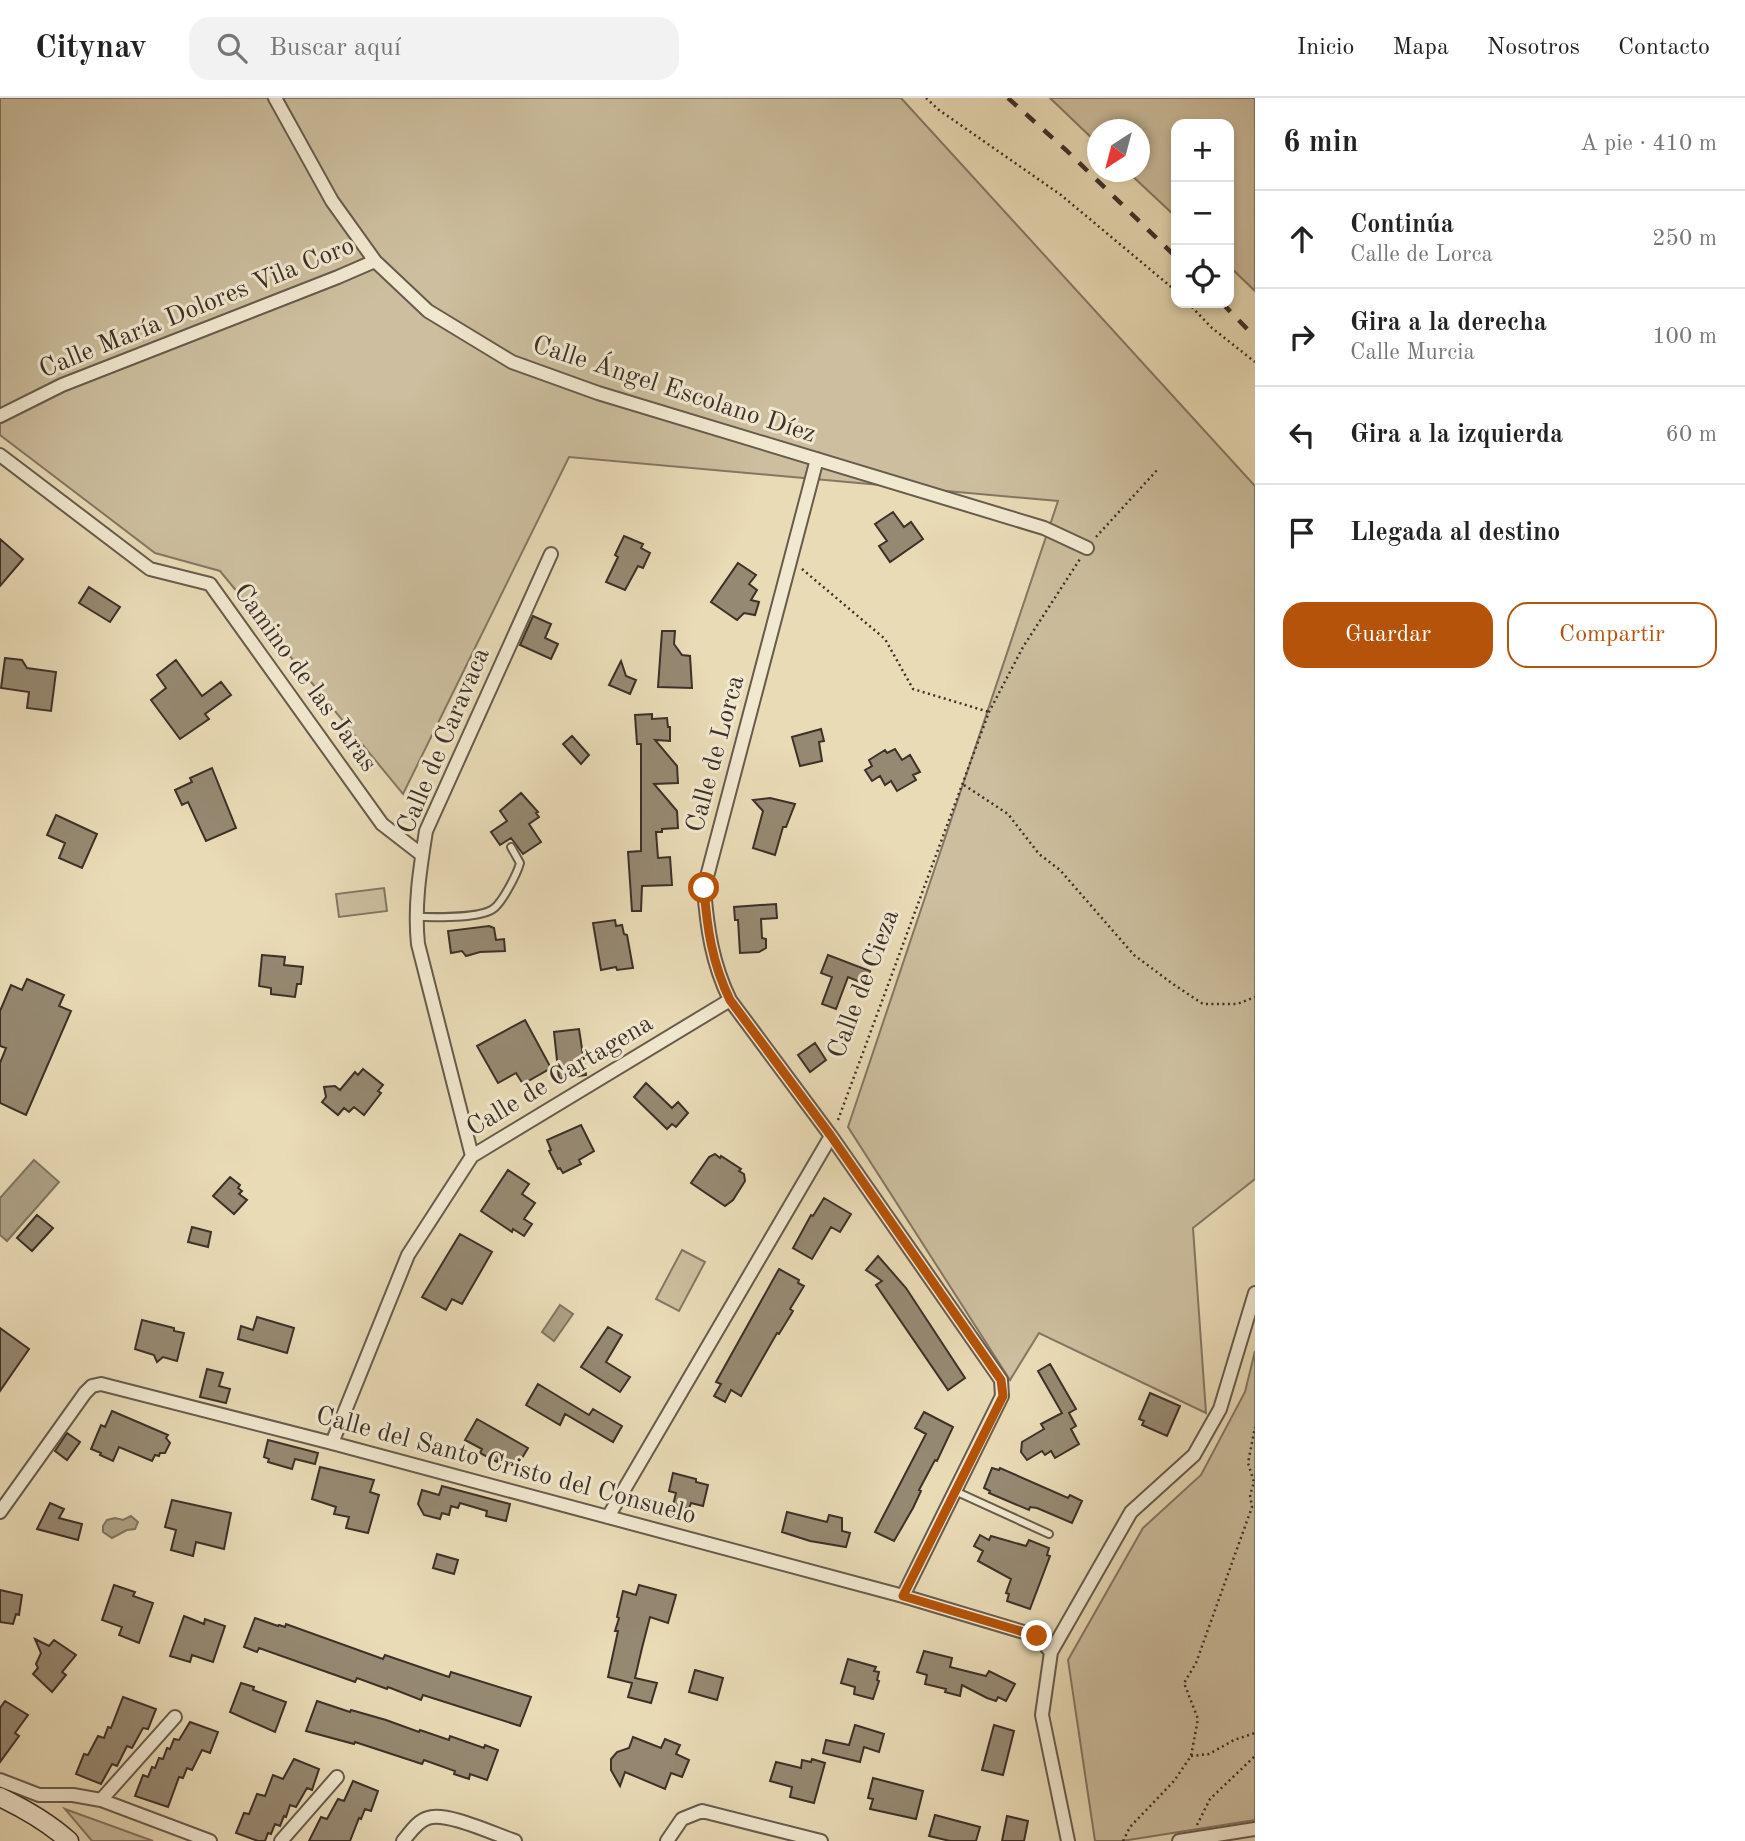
<!DOCTYPE html>
<html lang="es">
<meta charset="utf-8">
<style>
:root{--surface:#fff;--page:#f2f2f2;--text:#222;--muted:#767676;--line:#e0e0e0;--accent:#b45309}
body{margin:0;font-family:"Old Standard TT",serif;background:var(--page);color:var(--text)}
.controls{position:absolute;right:21px;top:21px;display:grid;overflow:hidden;border-radius:14px;box-shadow:0 4px 10px #0003}
.controls button{width:63px;height:63px;display:grid;place-items:center;padding:0;border:0;border-bottom:2px solid var(--line);background:var(--surface);color:var(--text);font:35px sans-serif}
.compass{position:absolute;left:1087px;top:21px;width:63px;height:63px;border-radius:50%;background:var(--surface);box-shadow:0 4px 10px #0003;rotate:216deg}
.stop{position:absolute;width:21px;height:21px;margin:-16px;border:5px solid #b45309;border-radius:50%;background:#fff}
.stop.end{background:#b45309;border-color:#fff;box-shadow:0 2px 7px #0008}
.list{margin:0;padding:0;list-style:none}
h2{display:flex;justify-content:space-between;align-items:center;height:91px;margin:0;padding:0 28px;font-size:30px}
h2 small{font-size:23px;font-weight:400;color:var(--muted)}
.list li{display:grid;grid-template-columns:46px 1fr auto;gap:21px;align-items:center;box-sizing:border-box;height:98px;padding:0 28px;border-top:2px solid var(--line)}
.list b{display:block;font-size:26px;white-space:nowrap}
.list p{margin:0;font-size:23px;white-space:nowrap;color:var(--muted)}
.list em{font-size:23px;font-style:normal;color:var(--muted)}
.actions{display:flex;gap:14px;padding:21px 28px}
.actions a{flex:1;padding:16px 0;border:2px solid var(--accent);border-radius:21px;text-align:center;font-size:24px;color:var(--accent)}
.actions .main{background:var(--accent);color:#fff}
.icon{flex:none;width:38px;height:38px;fill:none;stroke:currentColor;stroke-width:2;stroke-linecap:round;stroke-linejoin:round}
.map{position:relative;flex:none;width:1255px;height:1743px;overflow:hidden}
header{display:flex;align-items:center;gap:42px;box-sizing:border-box;height:98px;padding:0 35px;background:var(--surface);border-bottom:2px solid var(--line)}
header strong{font-size:33px}
nav{display:flex;gap:38px;margin-inline-start:auto;font-size:24px}
.search{width:490px;height:63px;background:var(--page);display:flex;align-items:center;gap:18px;box-sizing:border-box;padding:0 24px;border-radius:21px;color:var(--muted);font-size:26px}
main{display:flex}
aside{flex:1;background:var(--surface)}
.map>svg:first-child{display:block}
</style>
<header>
<strong>Citynav</strong>
<div class="search"><svg class="icon" aria-label="search" viewBox="0 0 24 24"><circle cx="10" cy="10" r="6"/><path d="M15 15l6 6"/></svg>Buscar aquí</div>
<nav><a>Inicio</a><a>Mapa</a><a>Nosotros</a><a>Contacto</a></nav>
</header>
<main>
<div class="map">
<svg width="1255" height="1743" viewBox="0 0 1255 1743">
<rect width="100%" height="100%" fill="#e9dbb6"/>
<filter id="stains"><feTurbulence type="fractalNoise" baseFrequency=".00286" numOctaves="4"/><feColorMatrix values="0 0 0 0 .2 0 0 0 0 .09 0 0 0 0 .02 0 0 0 .5 -.17"/></filter>
<radialGradient id="worn" r=".72"><stop offset=".6" stop-color="#630" stop-opacity="0"/><stop offset="1" stop-color="#630" stop-opacity=".3"/></radialGradient>
<!-- green -->
<path fill="#ccbe9e" stroke="#847763" stroke-width="2" d="M 0,0 L 901,0 L 1255,388 L 1255,1081 L 1193,1130 L 1206,1315 L 1039,1235 L 1010,1282 L 848,1029 L 1058,403 L 569,359 L 403,696 L 220,473 L 155,455 L 0,337 Z
M 1050,0 L 1255,0 L 1255,193 L 1229,168 L 1229,26 L 1176,26 L 1176,119 L 1128,74 L 1140,74 L 1140,32 L 1098,32 L 1097,45 Z
M 384,790 L 387,813 L 339,819 L 336,796 Z
M 682,1152 L 705,1164 L 679,1213 L 656,1201 Z
M 1255,1253 L 1255,1722 L 1122,1743 L 1095,1743 L 1068,1562 L 1143,1430 L 1201,1377 L 1245,1294 Z
M 65,1711 L 153,1743 L 92,1743 Z"/>
<!-- water -->
<path fill="#aea186" stroke="#807460" stroke-width="2" d="M 34,1062 L 59,1084 L 7,1143 L 0,1137 L 0,1100 Z
M 560,1207 L 573,1216 L 554,1243 L 542,1234 Z
M 131,1418 L 138,1424 L 135,1431 L 127,1432 L 112,1440 L 103,1434 L 103,1428 L 107,1422 L 115,1420 L 123,1422 Z"/>
<!-- building -->
<path fill="#968972" stroke="#3c3028" stroke-width="2" d="M 893,414 L 904,429 L 911,424 L 923,441 L 890,464 L 879,448 L 887,443 L 875,426 Z
M 624,438 L 643,446 L 641,450 L 650,455 L 643,470 L 638,468 L 625,492 L 606,484 L 618,459 L 615,457 Z
M 0,441 L 23,461 L 0,488 Z
M 738,465 L 756,477 L 749,486 L 757,492 L 751,502 L 759,504 L 755,517 L 744,515 L 737,522 L 711,504 Z
M 89,489 L 120,509 L 110,524 L 79,505 Z
M 533,518 L 551,526 L 545,540 L 558,546 L 551,561 L 520,547 Z
M 662,533 L 675,533 L 674,546 L 682,557 L 690,558 L 692,590 L 658,589 Z
M 5,560 L 22,562 L 27,570 L 56,574 L 51,613 L 27,610 L 29,594 L 1,590 Z
M 176,562 L 202,598 L 221,584 L 231,597 L 205,616 L 209,621 L 180,641 L 151,602 L 166,590 L 157,577 Z
M 621,563 L 626,578 L 636,582 L 630,596 L 609,587 Z
M 652,616 L 652,621 L 667,620 L 668,629 L 670,629 L 670,643 L 655,642 L 677,668 L 678,685 L 654,686 L 677,713 L 678,730 L 662,731 L 662,734 L 656,734 L 658,760 L 670,759 L 672,787 L 642,788 L 641,813 L 632,813 L 628,754 L 641,753 L 641,646 L 637,646 L 635,617 Z
M 821,631 L 824,643 L 819,644 L 822,663 L 800,668 L 792,639 Z
M 572,638 L 589,657 L 581,666 L 563,646 Z
M 895,651 L 902,662 L 910,657 L 920,674 L 913,677 L 916,682 L 897,693 L 891,683 L 885,687 L 880,678 L 872,683 L 865,672 L 872,668 L 869,662 L 885,652 L 887,655 Z
M 212,670 L 236,730 L 206,743 L 188,704 L 182,707 L 175,692 L 192,684 L 190,680 Z
M 521,695 L 538,714 L 536,715 L 539,719 L 529,726 L 541,744 L 523,756 L 511,740 L 500,747 L 491,734 L 507,723 L 500,713 Z
M 770,700 L 795,706 L 786,729 L 783,729 L 775,757 L 753,750 L 763,713 L 753,702 Z
M 56,717 L 97,736 L 82,770 L 59,760 L 65,745 L 47,737 Z
M 776,806 L 777,820 L 761,821 L 762,840 L 766,841 L 766,850 L 759,854 L 740,855 L 738,822 L 735,822 L 734,809 Z
M 615,822 L 616,828 L 622,827 L 624,836 L 627,837 L 633,870 L 617,872 L 616,869 L 601,872 L 593,825 Z
M 489,828 L 494,830 L 496,842 L 504,841 L 505,853 L 480,854 L 466,858 L 462,853 L 451,855 L 448,833 Z
M 262,857 L 285,859 L 284,867 L 303,869 L 301,886 L 297,886 L 295,899 L 271,896 L 271,890 L 259,888 Z
M 828,857 L 870,873 L 865,886 L 848,879 L 836,911 L 822,906 L 832,879 L 821,875 Z
M 27,881 L 64,897 L 59,908 L 71,913 L 26,1017 L 0,1005 L 0,965 L 6,950 L 0,948 L 0,913 L 11,887 L 22,892 Z
M 525,922 L 551,970 L 523,986 L 516,975 L 498,985 L 477,948 Z
M 579,931 L 586,977 L 559,981 L 554,934 Z
M 815,945 L 826,962 L 810,974 L 798,957 Z
M 363,971 L 383,987 L 378,993 L 381,995 L 364,1017 L 354,1009 L 349,1014 L 344,1010 L 338,1017 L 322,1004 L 326,999 L 324,989 L 335,988 L 340,992 L 355,974 L 358,977 Z
M 646,985 L 672,1010 L 678,1004 L 688,1015 L 676,1029 L 672,1026 L 667,1031 L 634,999 Z
M 581,1027 L 594,1053 L 579,1062 L 581,1066 L 563,1075 L 560,1070 L 558,1071 L 549,1053 L 551,1052 L 547,1042 Z
M 715,1056 L 720,1060 L 721,1058 L 741,1071 L 739,1073 L 744,1076 L 745,1083 L 733,1102 L 725,1108 L 691,1085 L 709,1059 Z
M 508,1072 L 529,1086 L 522,1096 L 535,1105 L 524,1121 L 532,1126 L 524,1138 L 513,1131 L 512,1134 L 481,1113 Z
M 230,1079 L 240,1087 L 238,1090 L 242,1093 L 239,1096 L 247,1102 L 234,1116 L 213,1098 Z
M 824,1100 L 851,1116 L 840,1134 L 831,1129 L 812,1161 L 793,1150 L 811,1117 L 813,1118 Z
M 37,1117 L 53,1130 L 32,1153 L 17,1140 Z
M 192,1129 L 211,1134 L 208,1149 L 188,1144 Z
M 460,1136 L 492,1154 L 462,1206 L 452,1201 L 446,1212 L 422,1199 Z
M 878,1158 L 906,1190 L 965,1280 L 948,1292 L 876,1187 L 882,1183 L 866,1172 Z
M 779,1171 L 799,1182 L 798,1185 L 804,1188 L 790,1211 L 793,1213 L 779,1236 L 777,1235 L 741,1298 L 731,1292 L 725,1304 L 714,1298 L 721,1286 L 716,1284 Z
M 257,1219 L 294,1230 L 287,1255 L 238,1241 L 241,1228 L 253,1232 Z
M 142,1222 L 174,1230 L 174,1233 L 184,1235 L 177,1263 L 163,1259 L 157,1264 L 154,1257 L 135,1251 Z
M 608,1229 L 622,1237 L 606,1264 L 630,1279 L 620,1294 L 581,1269 Z
M 0,1230 L 29,1251 L 0,1293 Z
M 1050,1266 L 1076,1311 L 1069,1315 L 1076,1328 L 1071,1331 L 1079,1346 L 1055,1360 L 1051,1353 L 1045,1357 L 1042,1353 L 1027,1362 L 1021,1354 L 1022,1344 L 1044,1331 L 1041,1326 L 1062,1315 L 1038,1273 Z
M 207,1271 L 223,1275 L 219,1288 L 230,1291 L 226,1305 L 200,1299 Z
M 538,1286 L 589,1317 L 593,1311 L 622,1328 L 613,1344 L 565,1316 L 560,1327 L 526,1307 Z
M 1150,1295 L 1180,1308 L 1167,1338 L 1142,1327 L 1144,1323 L 1139,1321 Z
M 112,1313 L 168,1337 L 166,1340 L 170,1345 L 165,1355 L 160,1355 L 159,1358 L 155,1357 L 152,1363 L 119,1349 L 113,1363 L 100,1357 L 101,1355 L 91,1351 L 101,1327 L 105,1329 Z
M 924,1314 L 953,1329 L 937,1363 L 935,1362 L 919,1392 L 921,1393 L 913,1410 L 894,1443 L 875,1434 L 926,1336 L 915,1330 Z
M 477,1321 L 528,1350 L 516,1370 L 499,1360 L 497,1364 L 480,1355 L 482,1351 L 465,1342 Z
M 67,1335 L 80,1344 L 67,1362 L 55,1353 Z
M 268,1342 L 318,1355 L 315,1366 L 295,1361 L 292,1371 L 268,1364 L 269,1361 L 264,1359 Z
M 320,1369 L 374,1382 L 370,1394 L 379,1397 L 368,1435 L 346,1430 L 349,1419 L 334,1416 L 336,1409 L 312,1401 Z
M 992,1370 L 999,1372 L 1000,1370 L 1068,1400 L 1070,1397 L 1082,1403 L 1072,1425 L 1037,1410 L 1030,1409 L 1029,1412 L 989,1395 L 990,1393 L 984,1390 Z
M 673,1375 L 696,1381 L 696,1384 L 708,1387 L 703,1408 L 691,1405 L 689,1411 L 673,1407 L 676,1395 L 669,1393 Z
M 442,1388 L 510,1406 L 506,1423 L 486,1418 L 487,1413 L 460,1405 L 458,1410 L 451,1408 L 449,1417 L 442,1415 L 440,1421 L 424,1417 L 418,1406 L 422,1392 L 439,1397 Z
M 172,1402 L 231,1415 L 224,1451 L 196,1444 L 193,1458 L 171,1452 L 176,1432 L 165,1429 Z
M 50,1405 L 64,1411 L 59,1420 L 82,1426 L 78,1442 L 37,1431 Z
M 787,1414 L 827,1424 L 829,1417 L 842,1420 L 842,1433 L 850,1435 L 846,1449 L 810,1443 L 782,1434 Z
M 980,1437 L 989,1442 L 991,1438 L 1026,1448 L 1029,1442 L 1049,1450 L 1047,1457 L 1050,1458 L 1030,1511 L 1007,1503 L 1009,1496 L 1006,1495 L 1011,1481 L 978,1463 L 983,1453 L 974,1448 Z
M 437,1456 L 458,1462 L 454,1476 L 433,1470 Z
M 114,1487 L 135,1494 L 133,1498 L 153,1505 L 139,1545 L 119,1537 L 122,1529 L 102,1522 Z
M 639,1487 L 676,1497 L 668,1525 L 650,1519 L 642,1550 L 635,1580 L 657,1585 L 651,1605 L 628,1599 L 632,1585 L 608,1579 L 618,1533 L 615,1533 L 619,1520 L 617,1519 L 623,1493 L 636,1497 Z
M 0,1492 L 22,1497 L 19,1517 L 16,1516 L 13,1526 L 0,1524 Z
M 184,1518 L 204,1526 L 205,1521 L 225,1528 L 213,1564 L 192,1557 L 190,1564 L 170,1558 Z
M 255,1520 L 278,1528 L 279,1527 L 285,1529 L 286,1526 L 383,1561 L 385,1557 L 449,1579 L 451,1574 L 531,1599 L 520,1628 L 423,1597 L 421,1602 L 388,1589 L 387,1591 L 357,1580 L 355,1584 L 259,1550 L 257,1554 L 244,1549 Z
M 35,1541 L 49,1548 L 54,1542 L 76,1557 L 62,1574 L 66,1577 L 52,1594 L 33,1576 L 38,1570 L 36,1566 L 41,1555 Z
M 924,1553 L 952,1560 L 950,1569 L 986,1578 L 989,1573 L 1015,1586 L 1006,1603 L 998,1599 L 996,1603 L 987,1600 L 962,1587 L 960,1598 L 945,1594 L 946,1591 L 925,1586 L 927,1577 L 917,1574 Z
M 848,1561 L 876,1569 L 874,1573 L 879,1574 L 877,1582 L 879,1583 L 873,1601 L 854,1596 L 855,1589 L 841,1585 Z
M 695,1572 L 723,1580 L 717,1602 L 689,1594 Z
M 241,1585 L 254,1589 L 253,1592 L 286,1604 L 275,1634 L 230,1614 Z
M 123,1599 L 156,1611 L 148,1631 L 143,1630 L 132,1650 L 127,1648 L 117,1668 L 112,1666 L 101,1686 L 76,1676 L 84,1656 L 88,1657 L 98,1638 L 104,1640 L 108,1629 L 111,1630 Z
M 5,1603 L 28,1617 L 15,1635 L 19,1638 L 0,1664 L 0,1610 Z
M 317,1603 L 350,1614 L 351,1612 L 386,1622 L 419,1634 L 420,1632 L 449,1642 L 450,1638 L 484,1650 L 485,1647 L 498,1652 L 487,1682 L 470,1676 L 469,1681 L 454,1676 L 455,1673 L 424,1662 L 422,1666 L 355,1644 L 354,1646 L 306,1633 Z
M 190,1624 L 218,1634 L 210,1655 L 202,1652 L 192,1672 L 187,1670 L 183,1680 L 179,1679 L 168,1709 L 135,1698 L 143,1677 L 148,1679 L 152,1669 L 155,1670 L 159,1660 L 163,1661 L 167,1650 L 170,1651 L 174,1641 L 179,1642 Z
M 855,1627 L 884,1636 L 879,1654 L 864,1649 L 860,1664 L 823,1655 L 826,1642 L 849,1647 Z
M 994,1627 L 1014,1633 L 1003,1677 L 982,1672 Z
M 633,1639 L 661,1650 L 665,1641 L 680,1647 L 676,1656 L 689,1662 L 682,1679 L 671,1675 L 665,1691 L 625,1674 L 620,1688 L 611,1672 L 611,1661 L 617,1654 L 629,1650 Z
M 294,1661 L 319,1671 L 312,1692 L 307,1690 L 296,1709 L 290,1707 L 286,1719 L 284,1718 L 280,1728 L 275,1726 L 271,1736 L 268,1735 L 265,1743 L 258,1743 L 236,1735 L 244,1715 L 249,1716 L 257,1696 L 265,1698 L 273,1677 L 283,1681 Z
M 812,1661 L 825,1665 L 814,1705 L 790,1699 L 792,1689 L 770,1683 L 776,1664 L 801,1670 L 802,1662 L 811,1664 Z
M 873,1680 L 923,1693 L 916,1721 L 870,1711 L 873,1701 L 868,1700 Z
M 353,1683 L 378,1693 L 371,1713 L 365,1711 L 361,1721 L 359,1720 L 350,1743 L 309,1743 L 321,1719 L 327,1721 L 338,1701 L 344,1703 Z
M 935,1717 L 980,1729 L 976,1743 L 950,1743 L 929,1738 Z
M 1007,1718 L 1028,1723 L 1024,1743 L 1002,1743 Z"/>
<g fill="none" stroke-linecap="round" stroke-linejoin="round">
<defs>
<path id="lane" d="M 417,819 C 434,819 478,821 493,811 C 502,805 517,776 520,765 L 511,749
M 955,1393 L 1049,1436"/>
<path id="street" d="M 275,0 L 332,103 L 375,163 L 428,213 L 512,264 L 598,295 L 1044,430 L 1087,450
M 0,318 L 62,287 L 338,179 L 375,163
M 0,357 L 150,471 L 210,486 L 382,726 L 422,757
M 817,361 L 704,790 C 707,830 712,865 730,902 L 831,1038 L 1001,1282 L 1002,1298 L 903,1498
M 472,1058 L 418,846 C 414,808 420,771 426,733 L 551,456
M 332,1345 L 408,1157 L 472,1058 L 730,902
M 0,1414 L 85,1295 L 92,1288 L 101,1286 L 332,1345 L 903,1498 L 1037,1538 L 1051,1554
M 608,1419 L 831,1038
M 0,1682 L 39,1697 L 73,1697 L 101,1702 L 210,1743
M 101,1702 L 175,1619
M 281,1743 L 337,1679
M 403,1743 C 410,1735 417,1723 428,1720 C 446,1713 496,1737 515,1743
M 667,1743 L 682,1721 L 702,1713 L 821,1743
M 1068,1743 L 1042,1617 L 1051,1554 L 1131,1414 L 1194,1357 L 1220,1311 L 1255,1195
M 1179,1743 L 1255,1731"/>
<path id="secondary" d="M 0,1699 C 25,1711 48,1724 69,1743"/>
</defs>
<!-- lane casing -->
<use href="#lane" stroke="#675b4c" stroke-width="10"/>
<!-- street casing -->
<use href="#street" stroke="#675b4c" stroke-width="16"/>
<!-- secondary casing -->
<use href="#secondary" stroke="#3c3028" stroke-width="21"/>
<!-- path -->
<path stroke="#3c3028" stroke-width="2.5" stroke-dasharray="2 3.5" stroke-linecap="butt" d="M 926,0 L 939,12 L 1061,97 L 1176,193
M 1188,205 L 1212,230 L 1255,264
M 1096,439 L 1158,371
M 802,471 L 885,541 L 913,591 L 989,614
M 964,687 L 1008,716 L 1039,756 L 1060,772 L 1134,857 L 1173,886 L 1203,906 L 1237,906 L 1255,899
M 838,1022 L 989,614 L 1023,549 L 1080,461
M 1191,1658 L 1209,1656 L 1234,1642 L 1255,1635
M 1197,1727 L 1210,1701 L 1255,1658
M 1123,1743 L 1130,1729 L 1174,1683 L 1191,1658 L 1198,1621 L 1184,1585 L 1196,1565 L 1252,1409 L 1250,1397 L 1254,1384 L 1248,1365 L 1255,1329"/>
<!-- lane -->
<use href="#lane" stroke="#f1e8d0" stroke-width="6"/>
<!-- street -->
<use href="#street" stroke="#f1e8d0" stroke-width="12"/>
<!-- secondary -->
<use href="#secondary" stroke="#f1e8d0" stroke-width="18"/>
<!-- rail -->
<path stroke="#3c3028" stroke-width="4.5" stroke-dasharray="12 12" stroke-linecap="butt" d="M 1008,0 L 1066,52 L 1176,159
M 1222,205 L 1255,239"/>
</g>
<g fill="none" stroke-linecap="round" stroke-linejoin="round">
<!-- route -->
<path stroke="#b45309" stroke-width="9" d="M 704,790 C 707,830 712,865 730,902 L 831,1038 L 1001,1282 L 1003,1298 L 903,1498 L 1037,1538"/>
</g>
<g text-anchor="middle" dominant-baseline="central" stroke-width="6" stroke-linejoin="round" paint-order="stroke">
<!-- street labels -->
<g font-size="26" fill="#3c3028" stroke="#f1e8d0">
<text transform="translate(197 210) rotate(-22)">Calle María Dolores Vila Coro</text>
<text transform="translate(674 292) rotate(18)">Calle Ángel Escolano Díez</text>
<text transform="translate(305 580) rotate(54)">Camino de las Jaras</text>
<text transform="translate(444 643) rotate(-67)">Calle de Caravaca</text>
<text transform="translate(716 656) rotate(-75)">Calle de Lorca</text>
<text transform="translate(864 886) rotate(-69)">Calle de Cieza</text>
<text transform="translate(560 978) rotate(-31)">Calle de Cartagena</text>
<text transform="translate(506 1368) rotate(15)">Calle del Santo Cristo del Consuelo</text>
</g>
</g>
<rect width="100%" height="100%" filter="url(#stains)"/>
<rect width="100%" height="100%" fill="url(#worn)"/>
</svg>
<div class="controls">
<button>+</button>
<button>−</button>
<button><svg class="icon" aria-label="locate" viewBox="0 0 24 24"><circle cx="12" cy="12" r="6"/><path d="M12 2v4M12 18v4M2 12h4M18 12h4"/></svg></button>
</div>
<svg class="compass" viewBox="-18 -18 36 36"><path d="M0-13l5 13h-10z" fill="#e53935"/><path d="M0 13l5-13h-10z" fill="#767676"/></svg>
<div class="stop" style="left:704px;top:790px"></div>
<div class="stop end" style="left:1037px;top:1538px"></div>
</div>
<aside>
<h2>6 min<small>A pie · 410 m</small></h2>
<ul class="list">
<li><svg class="icon" aria-label="ahead" viewBox="0 0 24 24"><path d="M12 20V5M6 11l6-6 6 6"/></svg><div><b>Continúa</b><p>Calle de Lorca</p></div><em>250 m</em></li>
<li><svg class="icon" aria-label="right" viewBox="0 0 24 24"><path d="M7 20v-9h11M14 6l5 5-5 5"/></svg><div><b>Gira a la derecha</b><p>Calle Murcia</p></div><em>100 m</em></li>
<li><svg class="icon" aria-label="left" viewBox="0 0 24 24"><path d="M17 20v-9H6M10 6l-5 5 5 5"/></svg><div><b>Gira a la izquierda</b></div><em>60 m</em></li>
<li><svg class="icon" aria-label="arrive" viewBox="0 0 24 24"><path d="M6 21V4h12l-3 4 3 4H6"/></svg><div><b>Llegada al destino</b></div></li>
</ul>
<div class="actions"><a class="main">Guardar</a><a>Compartir</a></div>
</aside>
</main>
